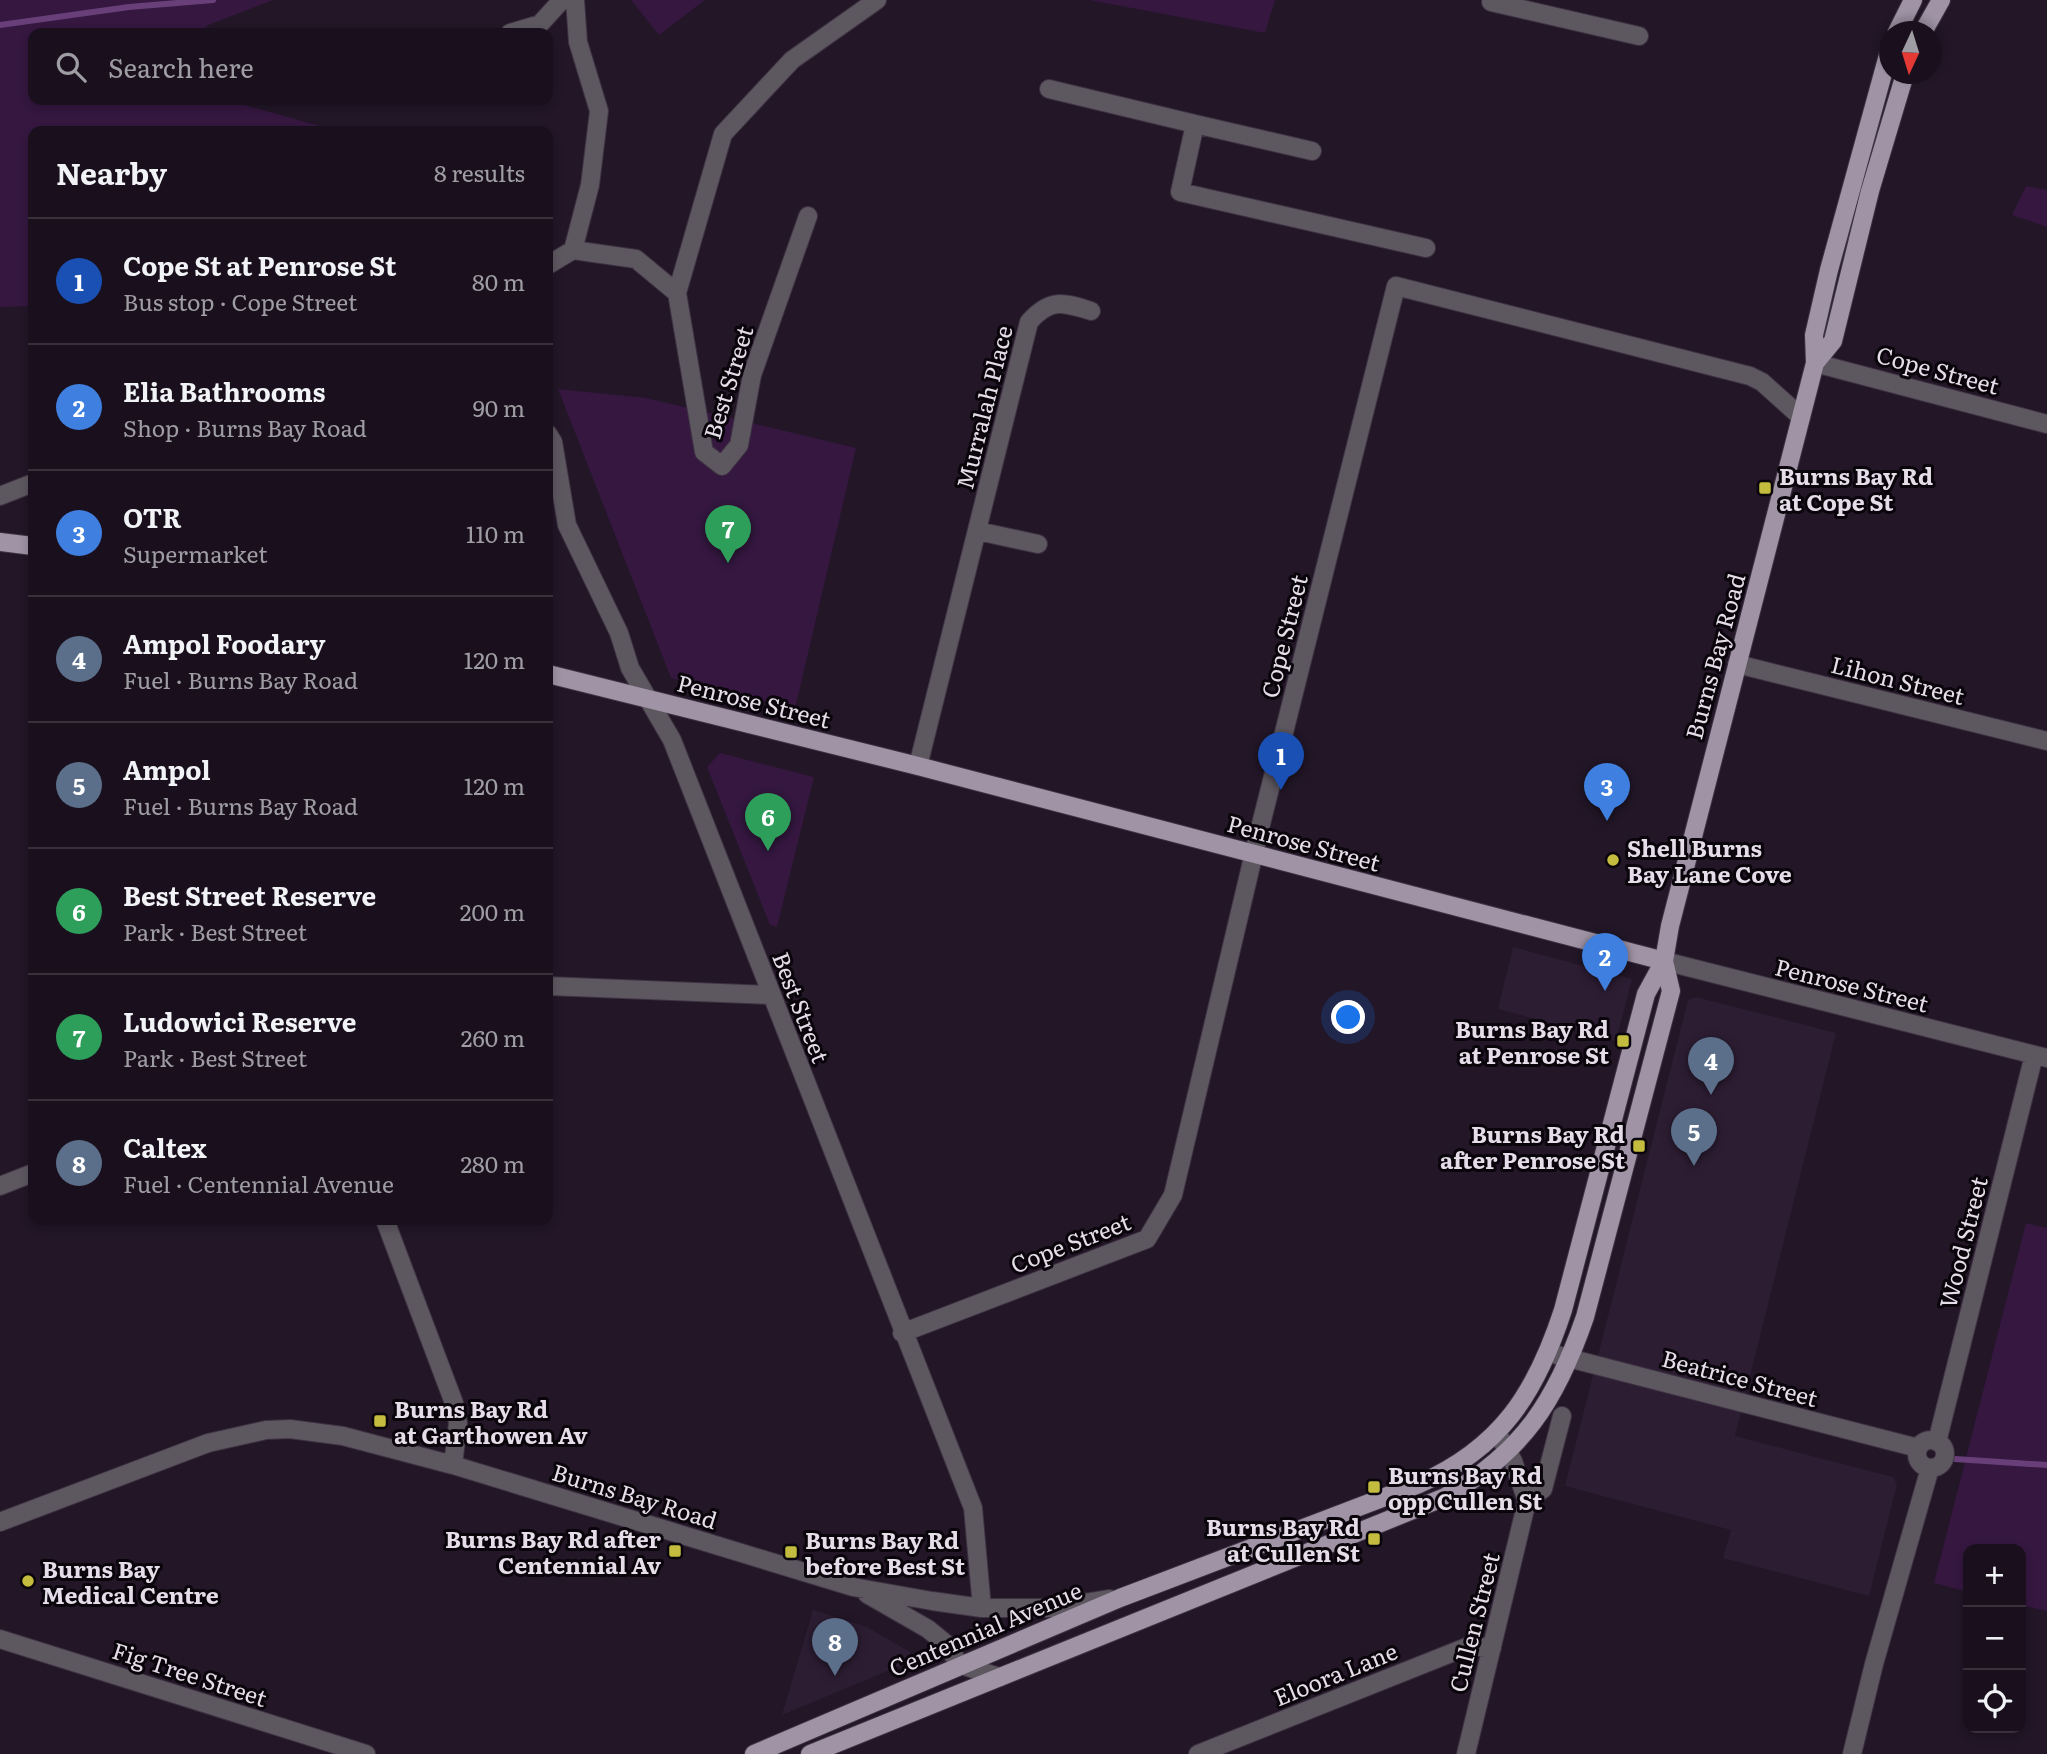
<!DOCTYPE html>
<meta charset="utf-8">
<style>
:root{--surface:#1a101d;--page:#271e2a;--text:#f1f3f6;--muted:#9f9da4;--line:#38303b;--accent:#db2777}
body{margin:0;font-family:Literata,serif;background:var(--page);color:var(--text)}
.controls{position:absolute;right:21px;bottom:21px;display:grid;overflow:hidden;border-radius:14px;box-shadow:0 4px 10px #0003}
.controls button{width:63px;height:63px;display:grid;place-items:center;padding:0;border:0;border-bottom:2px solid var(--line);background:var(--surface);color:var(--text);font:35px sans-serif}
.compass{position:absolute;left:1879px;top:21px;width:63px;height:63px;border-radius:50%;background:var(--surface);box-shadow:0 4px 10px #0003;rotate:184deg}
.you{position:absolute;left:1349px;top:1018px;width:24px;height:24px;margin:-18px;border:5px solid #fff;border-radius:50%;background:#1a73e8;box-shadow:0 0 0 10px #1a73e833}
.badge{display:grid;place-items:center;width:46px;height:46px;border-radius:50%;background:var(--accent);color:#fff;font-size:23px;font-weight:700}
.pin{position:absolute;translate:-50% -58px;filter:drop-shadow(0 2px 4px #0008)}
.pin::after{content:'';position:absolute;top:37px;width:24px;height:21px;background:inherit;clip-path:polygon(0 0,100% 0,50% 100%)}
.list{margin:0;padding:0;list-style:none}
h2{display:flex;justify-content:space-between;align-items:center;height:91px;margin:0;padding:0 28px;font-size:30px}
h2 small{font-size:23px;font-weight:400;color:var(--muted)}
.list li{display:grid;grid-template-columns:46px 1fr auto;gap:21px;align-items:center;box-sizing:border-box;height:126px;padding:0 28px;border-top:2px solid var(--line)}
.list b{display:block;font-size:26px;white-space:nowrap}
.list p{margin:0;font-size:23px;white-space:nowrap;color:var(--muted)}
.list em{font-size:23px;font-style:normal;color:var(--muted)}
.icon{flex:none;width:38px;height:38px;fill:none;stroke:currentColor;stroke-width:2;stroke-linecap:round;stroke-linejoin:round}
.map{position:relative;flex:none;width:2047px;height:1754px;overflow:hidden}
.search{position:absolute;background:var(--surface);box-shadow:0 4px 10px #0003;left:28px;top:28px;width:525px;height:77px;display:flex;align-items:center;gap:18px;box-sizing:border-box;padding:0 24px;border-radius:14px;color:var(--muted);font-size:26px}
.panel{position:absolute;background:var(--surface);box-shadow:0 4px 10px #0003;left:28px;top:126px;width:525px;height:1099px;border-radius:14px}
.map>svg:first-child{display:block}
</style>
<div class="map">
<svg width="2047" height="1754" viewBox="0 0 2047 1754">
<rect width="100%" height="100%" fill="#221627"/>
<!-- built -->
<path fill="#2d1d33" d="M 1513,947 L 1632,979 L 1616,1041 L 1498,1009 Z
M 1696,997 L 1836,1033 L 1735,1436 L 1893,1477 L 1897,1484 L 1869,1596 L 1723,1558 L 1731,1530 L 1565,1486 L 1688,1000 Z
M 813,1610 L 867,1627 L 910,1652 L 909,1662 L 782,1715 Z"/>
<!-- green -->
<path fill="#351740" d="M 0,0 L 273,0 L 206,26 L 208,33 L 33,33 L 33,100 L 227,100 L 337,131 L 33,131 L 33,306 L 0,307 Z
M 631,0 L 705,0 L 659,35 Z
M 1089,0 L 1275,0 L 1265,33 Z
M 2026,186 L 2047,190 L 2047,227 L 2012,215 Z
M 558,389 L 646,398 L 856,448 L 795,709 L 671,678 Z
M 720,753 L 814,777 L 777,927 L 770,925 L 707,767 Z
M 2026,1223 L 2047,1228 L 2047,1611 L 2021,1605 L 2021,1549 L 1968,1549 L 1968,1592 L 1934,1583 Z"/>
<g fill="none" stroke-linecap="round" stroke-linejoin="round">
<!-- stream -->
<path stroke="#693f79" stroke-width="6" d="M 0,25 L 129,7 L 213,0
M 1955,1459 L 2047,1465"/>
<defs>
<path id="minor" d="M 1491,2 L 1639,36
M 510,33 L 540,24 L 562,0
M 1049,89 L 1195,124 L 1180,192 L 1426,248
M 1195,124 L 1312,151
M 808,216 L 752,375 L 739,445 L 722,466 L 704,452 L 677,293 L 723,134 L 792,60 L 877,0
M 573,250 L 636,259 L 677,293
M 548,265 L 573,250 L 590,185 L 599,111 L 578,42 L 575,0
M 1815,363 L 2047,424
M 548,434 L 553,442 L 567,525 L 619,633 L 630,668 L 672,740 L 973,1508 L 982,1608
M 0,496 L 33,483
M 978,531 L 1038,544
M 1737,664 L 2047,741
M 918,766 L 1029,322 C 1050,298 1063,302 1091,311
M 1664,961 L 2047,1058
M 548,986 L 771,995
M 0,1186 L 33,1173
M 385,1220 L 454,1403 L 458,1423 L 453,1465
M 902,1333 L 1147,1239 L 1173,1195 L 1258,836 L 1396,286 L 1750,376 L 1762,382 L 1801,417
M 1549,1353 L 1918,1448
M1917 1454a14 14 0 1 1 28 0a14 14 0 1 1-28 0Z
M 1937,1442 L 2034,1055
M 1527,1501 L 1543,1489 L 1562,1416
M 0,1522 L 208,1443 L 266,1430 L 290,1429 L 343,1436 L 453,1465 L 853,1587 L 932,1601 L 982,1608 L 1053,1608 L 1110,1599
M 867,1594 L 928,1629 L 945,1643 L 960,1665 L 1000,1677
M 0,1639 L 366,1754
M 1198,1754 L 1469,1646 L 1492,1648
M 1466,1754 L 1527,1501 L 1513,1461 L 1497,1432
M 1852,1754 L 1874,1664 L 1930,1468"/>
<path id="major" d="M 1897,32 L 1913,0
M 1923,32 L 1941,0
M 1815,363 L 1833,341 L 1870,191 L 1905,74
M 0,542 L 33,546
M 548,674 L 918,766 L 1664,961
M 754,1754 L 1120,1598 L 1419,1484 C 1501,1448 1536,1393 1563,1310 L 1646,994 L 1664,961
M 810,1754 L 1445,1497 C 1523,1452 1556,1401 1585,1317 L 1671,991 L 1664,961 L 1670,926 L 1815,363 L 1814,335 L 1829,270 L 1890,48"/>
</defs>
<!-- minor casing -->
<use href="#minor" stroke="#3d3242" stroke-width="20"/>
<!-- major casing -->
<use href="#major" stroke="#3d3242" stroke-width="20"/>
<!-- minor -->
<use href="#minor" stroke="#5d5760" stroke-width="18"/>
<!-- major -->
<use href="#major" stroke="#9f93a5" stroke-width="18"/>
</g>
<!-- markers -->
<g fill="#c4bc3e" stroke="#09050b" stroke-width="2.5">
<rect x="1758" y="481" width="14" height="14" rx="3.5"/>
<circle cx="1613" cy="860" r="7"/>
<rect x="1616" y="1034" width="14" height="14" rx="3.5"/>
<rect x="1632" y="1139" width="14" height="14" rx="3.5"/>
<rect x="373" y="1414" width="14" height="14" rx="3.5"/>
<rect x="1367" y="1480" width="14" height="14" rx="3.5"/>
<rect x="1367" y="1532" width="14" height="14" rx="3.5"/>
<rect x="668" y="1544" width="14" height="14" rx="3.5"/>
<rect x="784" y="1545" width="14" height="14" rx="3.5"/>
<circle cx="28" cy="1581" r="7"/>
</g>
<g text-anchor="middle" dominant-baseline="central" stroke-width="6" stroke-linejoin="round" paint-order="stroke">
<!-- street labels -->
<g font-size="23" fill="#e5dde8" stroke="#09050b">
<text transform="translate(1938 369) rotate(15)">Cope Street</text>
<text transform="translate(727 382) rotate(-73)">Best Street</text>
<text transform="translate(983 407) rotate(-76)">Murralah Place</text>
<text transform="translate(1283 636) rotate(-76)">Cope Street</text>
<text transform="translate(1714 656) rotate(-75)">Burns Bay Road</text>
<text transform="translate(1898 679) rotate(14)">Lihon Street</text>
<text transform="translate(754 700) rotate(14)">Penrose Street</text>
<text transform="translate(1304 842) rotate(15)">Penrose Street</text>
<text transform="translate(1852 984) rotate(14)">Penrose Street</text>
<text transform="translate(802 1007) rotate(69)">Best Street</text>
<text transform="translate(1070 1242) rotate(-21)">Cope Street</text>
<text transform="translate(1962 1242) rotate(-76)">Wood Street</text>
<text transform="translate(1740 1377) rotate(15)">Beatrice Street</text>
<text transform="translate(635 1495) rotate(17)">Burns Bay Road</text>
<text transform="translate(1473 1622) rotate(-76)">Cullen Street</text>
<text transform="translate(985 1628) rotate(-23)">Centennial Avenue</text>
<text transform="translate(190 1673) rotate(18)">Fig Tree Street</text>
<text transform="translate(1335 1673) rotate(-22)">Eloora Lane</text>
</g>
<!-- poi labels -->
<g font-size="23" font-weight="bold" fill="#e5dde8" stroke="#09050b" text-anchor="start">
<text x="1779" y="475">Burns Bay Rd<tspan x="1779" dy="26">at Cope St</tspan></text>
<text x="1627" y="847">Shell Burns<tspan x="1627" dy="26">Bay Lane Cove</tspan></text>
<text x="1609" y="1028" text-anchor="end">Burns Bay Rd<tspan x="1609" dy="26">at Penrose St</tspan></text>
<text x="1625" y="1133" text-anchor="end">Burns Bay Rd<tspan x="1625" dy="26">after Penrose St</tspan></text>
<text x="394" y="1408">Burns Bay Rd<tspan x="394" dy="26">at Garthowen Av</tspan></text>
<text x="1388" y="1474">Burns Bay Rd<tspan x="1388" dy="26">opp Cullen St</tspan></text>
<text x="1360" y="1526" text-anchor="end">Burns Bay Rd<tspan x="1360" dy="26">at Cullen St</tspan></text>
<text x="661" y="1538" text-anchor="end">Burns Bay Rd after<tspan x="661" dy="26">Centennial Av</tspan></text>
<text x="805" y="1539">Burns Bay Rd<tspan x="805" dy="26">before Best St</tspan></text>
<text x="42" y="1568">Burns Bay<tspan x="42" dy="26">Medical Centre</tspan></text>
</g>
</g>
</svg>
<div class="controls">
<button>+</button>
<button>−</button>
<button><svg class="icon" aria-label="locate" viewBox="0 0 24 24"><circle cx="12" cy="12" r="6"/><path d="M12 2v4M12 18v4M2 12h4M18 12h4"/></svg></button>
</div>
<svg class="compass" viewBox="-18 -18 36 36"><path d="M0-13l5 13h-10z" fill="#e53935"/><path d="M0 13l5-13h-10z" fill="#9f9da4"/></svg>
<div class="you"></div>
<div class="pin badge" style="left:1281px;top:790px;background:#1a4fb4">1</div>
<div class="pin badge" style="left:1605px;top:991px;background:#3f7fe0">2</div>
<div class="pin badge" style="left:1607px;top:821px;background:#3f7fe0">3</div>
<div class="pin badge" style="left:1711px;top:1095px;background:#5c6f8a">4</div>
<div class="pin badge" style="left:1694px;top:1166px;background:#5c6f8a">5</div>
<div class="pin badge" style="left:768px;top:851px;background:#2e9e5b">6</div>
<div class="pin badge" style="left:728px;top:563px;background:#2e9e5b">7</div>
<div class="pin badge" style="left:835px;top:1676px;background:#5c6f8a">8</div>
<div class="search"><svg class="icon" aria-label="search" viewBox="0 0 24 24"><circle cx="10" cy="10" r="6"/><path d="M15 15l6 6"/></svg>Search here</div>
<section class="panel">
<h2>Nearby<small>8 results</small></h2>
<ul class="list">
<li><span class="badge" style="background:#1a4fb4">1</span><div><b>Cope St at Penrose St</b><p>Bus stop · Cope Street</p></div><em>80 m</em></li>
<li><span class="badge" style="background:#3f7fe0">2</span><div><b>Elia Bathrooms</b><p>Shop · Burns Bay Road</p></div><em>90 m</em></li>
<li><span class="badge" style="background:#3f7fe0">3</span><div><b>OTR</b><p>Supermarket</p></div><em>110 m</em></li>
<li><span class="badge" style="background:#5c6f8a">4</span><div><b>Ampol Foodary</b><p>Fuel · Burns Bay Road</p></div><em>120 m</em></li>
<li><span class="badge" style="background:#5c6f8a">5</span><div><b>Ampol</b><p>Fuel · Burns Bay Road</p></div><em>120 m</em></li>
<li><span class="badge" style="background:#2e9e5b">6</span><div><b>Best Street Reserve</b><p>Park · Best Street</p></div><em>200 m</em></li>
<li><span class="badge" style="background:#2e9e5b">7</span><div><b>Ludowici Reserve</b><p>Park · Best Street</p></div><em>260 m</em></li>
<li><span class="badge" style="background:#5c6f8a">8</span><div><b>Caltex</b><p>Fuel · Centennial Avenue</p></div><em>280 m</em></li>
</ul>
</section>
</div>
